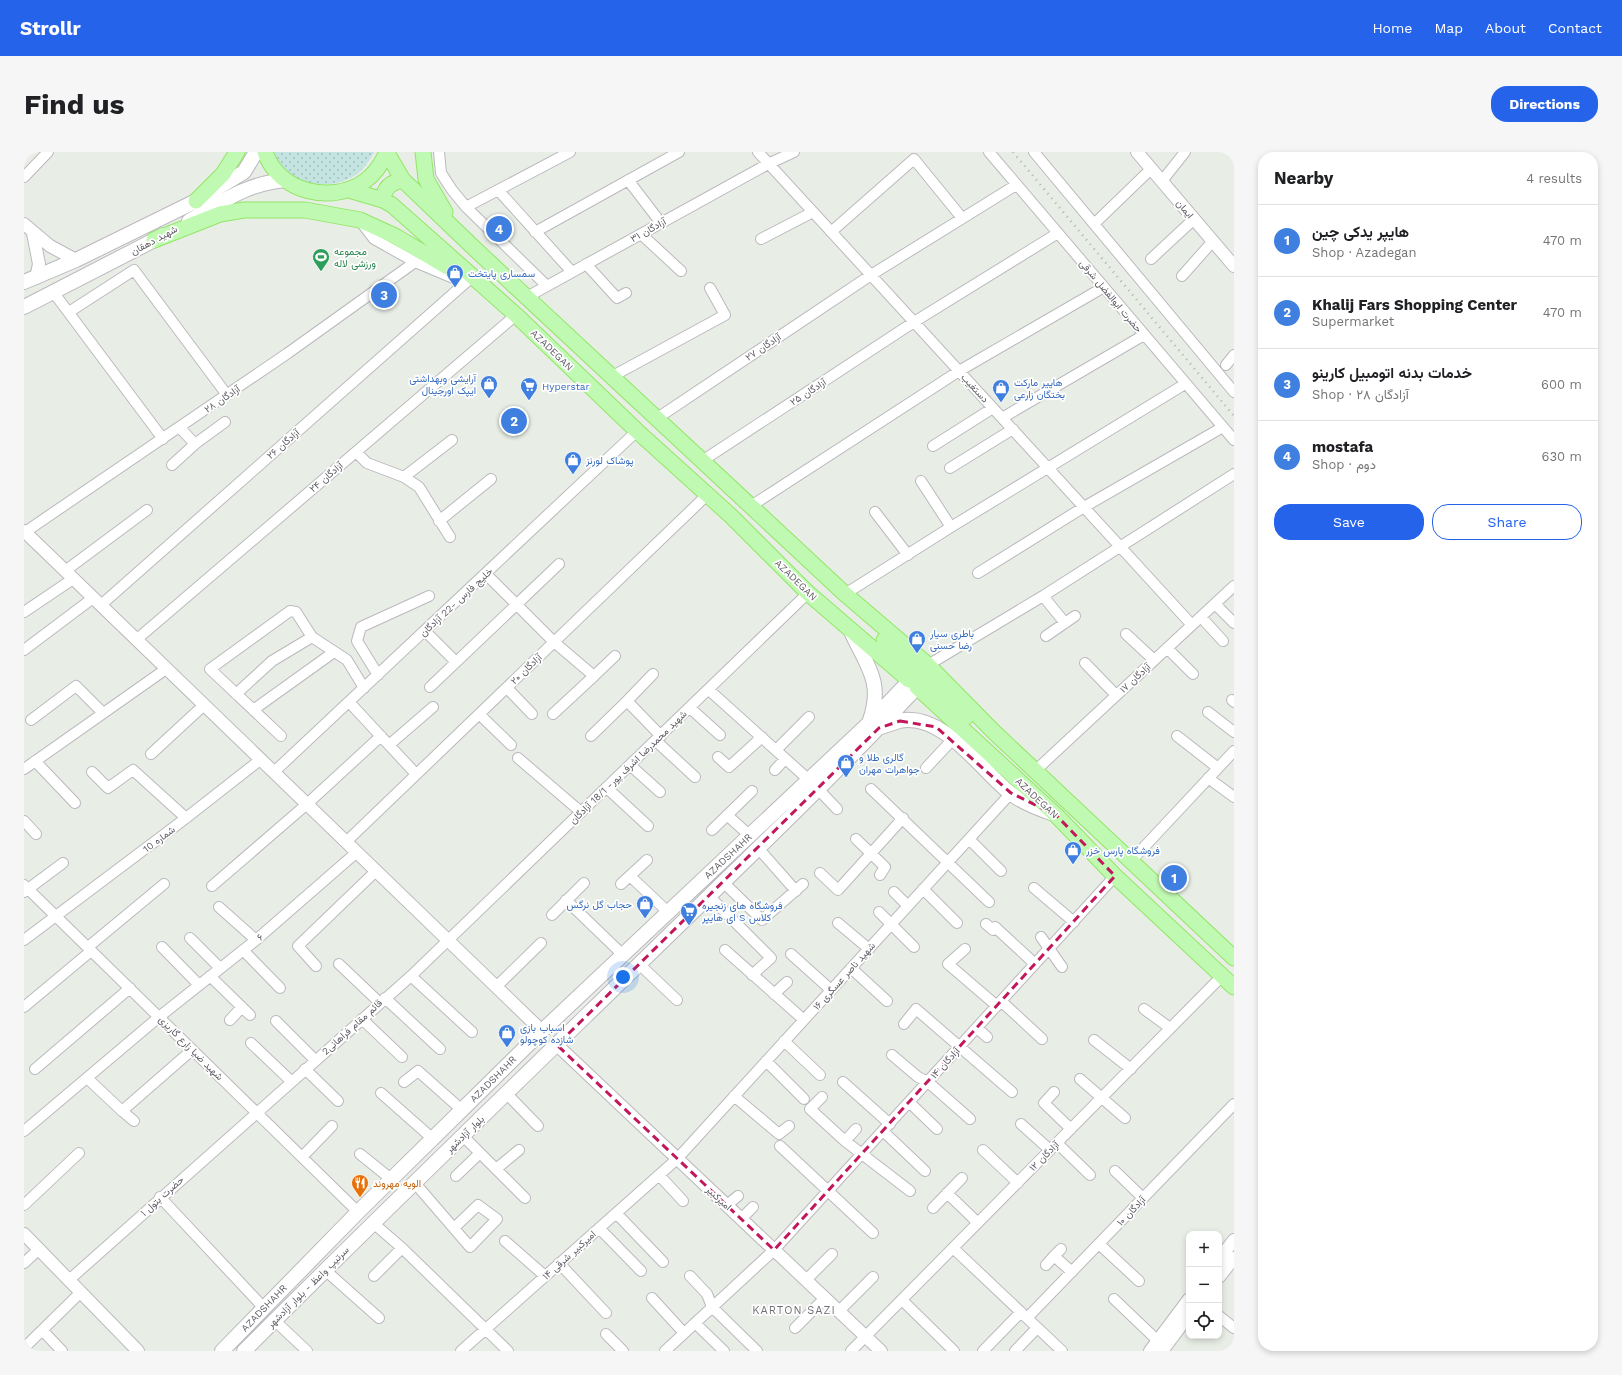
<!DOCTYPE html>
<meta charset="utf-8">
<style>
:root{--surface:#fff;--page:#f6f6f6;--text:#202124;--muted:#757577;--line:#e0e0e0;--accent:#2563eb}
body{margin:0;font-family:"Work Sans",Vazirmatn,sans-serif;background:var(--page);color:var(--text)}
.controls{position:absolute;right:12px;bottom:12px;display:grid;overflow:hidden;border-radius:8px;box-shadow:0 2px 6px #0003}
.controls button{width:36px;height:36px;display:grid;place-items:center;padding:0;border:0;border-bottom:1px solid var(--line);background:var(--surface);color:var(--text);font:20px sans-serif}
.you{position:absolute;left:599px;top:825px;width:14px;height:14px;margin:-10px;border:3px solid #fff;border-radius:50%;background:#1a73e8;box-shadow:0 0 0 6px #1a73e833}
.badge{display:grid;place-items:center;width:26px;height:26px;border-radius:50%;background:var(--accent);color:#fff;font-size:13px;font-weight:700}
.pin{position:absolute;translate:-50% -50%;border:2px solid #fff;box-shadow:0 1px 4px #0006}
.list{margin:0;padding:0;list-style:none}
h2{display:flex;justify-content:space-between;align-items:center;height:52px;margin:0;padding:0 16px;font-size:17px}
h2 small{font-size:13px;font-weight:400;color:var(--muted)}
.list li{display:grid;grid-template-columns:26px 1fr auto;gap:12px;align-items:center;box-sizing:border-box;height:72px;padding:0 16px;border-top:1px solid var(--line)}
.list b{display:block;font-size:15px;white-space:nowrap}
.list p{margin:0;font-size:13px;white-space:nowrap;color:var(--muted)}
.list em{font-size:13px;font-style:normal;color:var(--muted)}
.actions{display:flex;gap:8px;padding:12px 16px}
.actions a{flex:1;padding:9px 0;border:1px solid var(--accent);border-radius:16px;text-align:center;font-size:14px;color:var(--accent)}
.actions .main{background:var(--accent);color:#fff}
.icon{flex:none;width:22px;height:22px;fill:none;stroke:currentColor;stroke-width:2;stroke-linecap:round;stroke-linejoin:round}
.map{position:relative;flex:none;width:1210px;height:1199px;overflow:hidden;border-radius:16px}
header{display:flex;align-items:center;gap:24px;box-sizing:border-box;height:56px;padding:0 20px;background:var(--accent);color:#fff}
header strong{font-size:19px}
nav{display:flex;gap:22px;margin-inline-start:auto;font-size:14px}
.intro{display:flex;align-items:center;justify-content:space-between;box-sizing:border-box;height:96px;padding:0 24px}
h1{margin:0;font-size:28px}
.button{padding:10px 18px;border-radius:16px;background:var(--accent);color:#fff;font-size:14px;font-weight:700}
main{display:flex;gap:24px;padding:0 24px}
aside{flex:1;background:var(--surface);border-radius:16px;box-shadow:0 2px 6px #0003}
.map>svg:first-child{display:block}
</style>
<header>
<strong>Strollr</strong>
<nav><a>Home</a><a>Map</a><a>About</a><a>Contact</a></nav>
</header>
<div class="intro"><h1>Find us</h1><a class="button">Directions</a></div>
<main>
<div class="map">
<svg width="1210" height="1199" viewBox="0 0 1210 1199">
<defs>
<pattern id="grass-dots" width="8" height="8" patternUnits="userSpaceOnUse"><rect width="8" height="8" fill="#c4e4e2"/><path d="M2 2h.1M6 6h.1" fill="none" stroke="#a3bcbb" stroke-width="1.8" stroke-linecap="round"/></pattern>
</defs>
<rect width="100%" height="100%" fill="#e8eee6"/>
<!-- grass -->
<path fill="url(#grass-dots)" d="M 250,0 L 350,0 C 345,10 338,20 328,25 C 301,40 261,32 250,0 Z"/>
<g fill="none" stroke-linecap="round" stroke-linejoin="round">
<defs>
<path id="minor" d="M 415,0 L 417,21 L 428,38 L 442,55 L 523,134
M 734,0 L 1168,473
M 965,0 L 1210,288
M 1010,0 L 1210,240
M 0,25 L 24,0
M 604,28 L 637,71
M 1138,29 L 1161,0
M 474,38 L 548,120
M 442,55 L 546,0
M 337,70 L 350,87 L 391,110 L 441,131
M 1070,72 L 1127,17
M 511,80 L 655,0
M 807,80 L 890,7 L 938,66
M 617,82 L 657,119
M 737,87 L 789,60
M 1127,107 L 1170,67
M 562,112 L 593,146 L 602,141
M 1158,124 L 1189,89
M 30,141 L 139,287
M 503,145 L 744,12 L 770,0
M 45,160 L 110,118 L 203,243
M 1202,213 L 1210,203
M 587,225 L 701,163 L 686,136
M 978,266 L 1120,183
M 632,267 L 847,123 L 992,33
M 156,276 L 171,292 L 201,270
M 909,294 L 969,256
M 332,300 L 343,311 L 380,325 L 395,335 L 426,385
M 678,309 L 890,170 L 1034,81
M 148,313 L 171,292
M 926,316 L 989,277
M 380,325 L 428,288
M 897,329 L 927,375
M 727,354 L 935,219 L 1080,135
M 851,360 L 884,403
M 415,369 L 467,327
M 1,380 L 264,201 L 391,110
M 41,419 L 123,358
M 954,421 L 1060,355 L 1199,275
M 462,422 L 530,490 L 570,524 L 591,504
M 821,442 L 927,375 L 1161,232
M 1019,444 L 1041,471
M 1191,452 L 1210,471
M 77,453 L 448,125
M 0,460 L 49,427
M 1177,465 L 1199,489
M 401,479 L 432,510
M 1102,482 L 1130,508
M 1022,484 L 1051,464
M 112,488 L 492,163
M 1143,496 L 1169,522
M 0,498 L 69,446
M 1061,511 L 1092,543
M 904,513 L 1019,444 L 1210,322
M 629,522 L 603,549 L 637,584
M 354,523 L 333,489 L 337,475 L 405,444
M 406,535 L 535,412
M 483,536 L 508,562
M 685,538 L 785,628
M 212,542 L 248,509 L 288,485
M 1208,548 L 1210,550
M 325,550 L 392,622
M 666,556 L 696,583
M 229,558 L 310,500
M 1184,560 L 1210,580
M 455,562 L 487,593
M 529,562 L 570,524
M 7,568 L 52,534 L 79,561
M 257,584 L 186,517 L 266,459 L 272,460 L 288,485 L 323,508 L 340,536
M 567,584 L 603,549
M 1153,584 L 1194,616
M 632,589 L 671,625
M 365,593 L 409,555
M 752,598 L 785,565
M 127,602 L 180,553
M 694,605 L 705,615 L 738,585
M 494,606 L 557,660
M 11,609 L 51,651
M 606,613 L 636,640
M 902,616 L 929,587
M 0,617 L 142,517
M 751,618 L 761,607
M 1011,619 L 1210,434
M 68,620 L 84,636 L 109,618 L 162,666
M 250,620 L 613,279
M 1184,626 L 1210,645
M 583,636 L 624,674
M 794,637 L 813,657
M 847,637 L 965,750
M 703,663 L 725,683
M 0,669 L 12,682
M 688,678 L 728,639
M 832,687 L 861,715 L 856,723
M 945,687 L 977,719
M 322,690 L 683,343
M 734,696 L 772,739
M 1107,709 L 1210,599
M 796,721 L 814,738 L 879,666
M 606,724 L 644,760
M 699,730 L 738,768 L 779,732
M 597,732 L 623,708
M 0,733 L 334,1060
M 188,734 L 283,652 L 357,584
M 1010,736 L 1050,770
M 899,737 L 933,771
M 0,740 L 39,711
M 870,740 L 884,754
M 685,744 L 747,806 L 728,823
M 542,748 L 599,803
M 195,755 L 232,788
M 855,760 L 890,795
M 528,763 L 560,731
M 814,771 L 845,797
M 962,772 L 969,778 L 971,775 L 1011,812
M 1017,785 L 1038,815
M 166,786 L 196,816
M 0,788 L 162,666 L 236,608
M 64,795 L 140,732
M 138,795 L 175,833
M 941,797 L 924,812 L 973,854
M 219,798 L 256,836
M 701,798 L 780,868
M 767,802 L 807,838
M 315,812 L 356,851
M 615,812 L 653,848
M 292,814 L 274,794 L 352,719
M 827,816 L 863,849
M 186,824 L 226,863
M 387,824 L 448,880
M 472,835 L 517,791
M 750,842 L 763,830
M 361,846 L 416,897
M 977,849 L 1018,887
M 0,855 L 67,799
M 1120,857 L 1146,876
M 338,867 L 378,905
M 206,868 L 218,855
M 252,869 L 291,908
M 880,872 L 892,857 L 988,940
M 953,876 L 963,885
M 1070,888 L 1107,917
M 760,889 L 796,923
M 227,891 L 267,929
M 868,903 L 894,925 L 904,930 L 946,967
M 742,909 L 780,947
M 11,917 L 106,836
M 281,917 L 314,949
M 63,926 L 98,959 L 168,898
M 1056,927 L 1101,966
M 380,930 L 394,919 L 438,958
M 819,930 L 866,972
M 1030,940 L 1020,951 L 1047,977
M 357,941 L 409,987
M 483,942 L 514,974
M 710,944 L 755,982 L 765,974
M 798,945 L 786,957 L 821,989 L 886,1039
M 885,950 L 913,977
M 98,959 L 110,969
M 997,972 L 1026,998
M 0,979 L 135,865 L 232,788 L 333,700
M 859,979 L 901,1019
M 439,984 L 501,1046
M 821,989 L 832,977
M 1033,991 L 1066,1023
M 756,994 L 849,1081
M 959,998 L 994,1031
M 336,1002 L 367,1027
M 278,1005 L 308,974
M 472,1017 L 495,998
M 1091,1019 L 1119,1046
M 635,1023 L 659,1049
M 432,1024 L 456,1001
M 390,1030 L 446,1095 L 473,1067 L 454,1053 L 430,1076
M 923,1041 L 954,1071
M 136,1045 L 240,1156
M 0,1053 L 55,1001
M 703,1053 L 714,1044
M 909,1056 L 938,1026
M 592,1061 L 639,1110
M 717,1067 L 729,1055
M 348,1070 L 378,1096 L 484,1199
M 575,1076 L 617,1119
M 481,1089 L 521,1124
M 1075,1092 L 1115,1129
M 929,1096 L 1038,1199
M 1037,1097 L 1030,1104 L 1048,1120
M 0,1111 L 15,1097
M 535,1111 L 582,1161
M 1022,1113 L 1030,1104
M 301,1118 L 355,1166
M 350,1124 L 378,1096
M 666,1124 L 683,1142 L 688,1155 L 733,1199
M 45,1128 L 387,824 L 784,441
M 782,1128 L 808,1102
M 628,1146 L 660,1181
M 1090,1147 L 1134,1189
M 878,1148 L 930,1199
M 815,1159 L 849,1125
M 1195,1164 L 1210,1176
M 1003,1166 L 1210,952
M 250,1168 L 283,1199
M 671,1171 L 700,1199
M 771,1176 L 801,1146
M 18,1178 L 38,1199
M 582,1182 L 599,1199
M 0,1196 L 57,1140
M 437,1199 L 653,1007 L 987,641
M 641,1199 L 750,1098 L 1091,724
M 827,1199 L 1198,824
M 959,1199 L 997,1160
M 991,1199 L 1013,1176"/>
<path id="tertiary" d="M 1113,0 L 1210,114
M 0,72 L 26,94 L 52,108
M 9,81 L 15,112 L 12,126
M 0,379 L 518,879
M 533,893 L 857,1199
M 0,1082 L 114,1199
M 1195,1107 L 1210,1088
M 1195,1125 L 1210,1106
M 1126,1199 L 1165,1147
M 1138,1199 L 1165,1163"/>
<path id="secondary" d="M 165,69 C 198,50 223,31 262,28
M 0,130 L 52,108 L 172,49 L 220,20 L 232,0
M 0,155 L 140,83
M 826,477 C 841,512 860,528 846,568
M 857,575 C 863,573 869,571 875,569 C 918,559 956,617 986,641 C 999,651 1015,657 1030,662
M 198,1199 L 334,1060 L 518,879 L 845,571 L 893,521
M 220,1199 C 370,1049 523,902 675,754 C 749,682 823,610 893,535 L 903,529"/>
<path id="primary" d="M 241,0 C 254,40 308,53 341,29 C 351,22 358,11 363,0
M 399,0 L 402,27 L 421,60
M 363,1 L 379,28 L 451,97 L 821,442 L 904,513 L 970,580 L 1210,806
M 325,38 L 359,48 L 368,53 L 492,163 L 613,279 L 707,364 L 784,441 L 885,528
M 359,48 C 360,36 367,30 379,28
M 172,49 L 199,22 L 213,0
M 130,88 L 196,62 L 220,58 L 281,58 L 336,68 L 371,84 L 432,120
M 860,488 L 942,565
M 893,535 L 1032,663 L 1091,724 L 1210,835"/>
</defs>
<!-- minor casing -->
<use href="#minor" stroke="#bbb8be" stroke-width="12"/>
<!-- tertiary casing -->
<use href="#tertiary" stroke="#bbb8be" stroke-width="14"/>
<!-- secondary casing -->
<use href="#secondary" stroke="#bbb7be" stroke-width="16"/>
<!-- primary casing -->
<use href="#primary" stroke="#92e667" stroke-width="17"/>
<!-- minor -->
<use href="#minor" stroke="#fff" stroke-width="10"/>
<!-- tertiary -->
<use href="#tertiary" stroke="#fff" stroke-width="12"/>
<!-- secondary -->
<use href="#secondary" stroke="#fff" stroke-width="14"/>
<!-- primary -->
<use href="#primary" stroke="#c0f9b1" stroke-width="15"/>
<!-- rail -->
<path stroke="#b1b0b1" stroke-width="2.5" stroke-dasharray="1 5" stroke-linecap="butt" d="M 989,0 L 1210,264"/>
</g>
<!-- marked area -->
<path fill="none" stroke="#c2185b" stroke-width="3" stroke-dasharray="8 5" stroke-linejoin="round" d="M 876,569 L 912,575 L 987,641 L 1032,663 L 1091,724 L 750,1098 L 533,893 L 855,576 Z"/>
<!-- icons -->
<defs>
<symbol id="stadium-pin" viewBox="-11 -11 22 30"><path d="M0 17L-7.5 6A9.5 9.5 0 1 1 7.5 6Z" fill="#2e9e5b" stroke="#fff"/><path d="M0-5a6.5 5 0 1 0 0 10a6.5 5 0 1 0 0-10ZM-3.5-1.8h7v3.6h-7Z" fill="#fff"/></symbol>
<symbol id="shop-pin" viewBox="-11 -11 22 30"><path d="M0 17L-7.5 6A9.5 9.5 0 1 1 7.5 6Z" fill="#3f7fe0" stroke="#fff"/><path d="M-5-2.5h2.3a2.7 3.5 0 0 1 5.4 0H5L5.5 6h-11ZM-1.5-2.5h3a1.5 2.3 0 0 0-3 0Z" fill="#fff"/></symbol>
<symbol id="supermarket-pin" viewBox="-11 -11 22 30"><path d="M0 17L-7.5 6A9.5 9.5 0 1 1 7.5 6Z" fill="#3f7fe0" stroke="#fff"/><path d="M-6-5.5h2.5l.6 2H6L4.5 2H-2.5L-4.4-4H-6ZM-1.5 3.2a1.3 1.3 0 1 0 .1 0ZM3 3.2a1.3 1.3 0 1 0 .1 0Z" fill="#fff"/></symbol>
<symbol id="restaurant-pin" viewBox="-11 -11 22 30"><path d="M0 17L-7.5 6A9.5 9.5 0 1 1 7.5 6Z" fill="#e8710a" stroke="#fff"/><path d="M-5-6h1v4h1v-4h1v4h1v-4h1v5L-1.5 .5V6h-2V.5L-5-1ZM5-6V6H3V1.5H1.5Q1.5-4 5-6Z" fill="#fff"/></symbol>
</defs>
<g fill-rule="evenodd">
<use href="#stadium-pin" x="287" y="95" width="20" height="27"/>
<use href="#shop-pin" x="421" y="111" width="20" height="27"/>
<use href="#shop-pin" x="455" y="222" width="20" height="27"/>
<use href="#supermarket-pin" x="495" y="224" width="20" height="27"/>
<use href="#shop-pin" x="967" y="226" width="20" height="27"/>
<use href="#shop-pin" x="539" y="298" width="20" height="27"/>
<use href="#shop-pin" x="883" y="477" width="20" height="27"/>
<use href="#shop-pin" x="812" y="601" width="20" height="27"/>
<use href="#shop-pin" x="1039" y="688" width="20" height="27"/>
<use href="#shop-pin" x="611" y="742" width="20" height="27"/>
<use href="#supermarket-pin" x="655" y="749" width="20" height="27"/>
<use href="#shop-pin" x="473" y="871" width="20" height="27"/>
<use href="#restaurant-pin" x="326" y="1021" width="20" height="27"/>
</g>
<g text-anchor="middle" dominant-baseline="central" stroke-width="3.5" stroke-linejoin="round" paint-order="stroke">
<!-- street labels -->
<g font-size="10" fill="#615d65" stroke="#fff">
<text transform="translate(1161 57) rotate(50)">ایمان</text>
<text transform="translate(624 78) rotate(-29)">۳۱ آزادگان</text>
<text transform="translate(130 88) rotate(-28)">شهید دهقان</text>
<text transform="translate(1087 144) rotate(50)">حضرت ابوالفضل شرقی</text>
<text transform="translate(739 195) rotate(-34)">۲۷ آزادگان</text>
<text transform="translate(528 198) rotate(44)">AZADEGAN</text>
<text transform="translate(951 236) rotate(47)">دستغیب</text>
<text transform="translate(784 240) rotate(-33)">۲۵ آزادگان</text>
<text transform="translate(198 247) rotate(-34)">۲۸ آزادگان</text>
<text transform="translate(259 292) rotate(-41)">۲۶ آزادگان</text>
<text transform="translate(302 325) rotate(-41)">۲۴ آزادگان</text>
<text transform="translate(772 428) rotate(44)">AZADEGAN</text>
<text transform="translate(432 450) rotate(-43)">خلیج فارس -22 آزادگان</text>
<text transform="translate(502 517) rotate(-44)">۲۰ آزادگان</text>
<text transform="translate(1111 526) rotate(-43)">۱۷ آزادگان</text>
<text transform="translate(604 615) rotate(-44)">شهید محمدرضا اشرف پور- 18/1 آزادگان</text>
<text transform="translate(1013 646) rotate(43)">AZADEGAN</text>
<text transform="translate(135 687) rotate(-37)">شماره 10</text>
<text transform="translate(704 704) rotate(-43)">AZADSHAHR</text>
<text transform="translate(236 785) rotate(-41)">۶</text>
<text transform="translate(820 824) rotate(-48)">۱۶ شهید ناصر عسگری</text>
<text transform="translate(328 875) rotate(-42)">2قائم مقام فراهانی</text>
<text transform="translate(167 896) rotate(45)">شهید ضیا زارع گاریزی</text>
<text transform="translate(921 911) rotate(-48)">۱۴ آزادگان</text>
<text transform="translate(469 927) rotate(-45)">AZADSHAHR</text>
<text transform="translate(441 982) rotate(-44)">بلوار آزادشهر</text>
<text transform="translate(1020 1004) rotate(-45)">۱۲ آزادگان</text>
<text transform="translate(138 1044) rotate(-42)">حضرت بتول ۱</text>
<text transform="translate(695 1046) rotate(43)">امیرکبیر</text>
<text transform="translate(1107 1059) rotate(-46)">۱۰ آزادگان</text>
<text transform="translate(545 1103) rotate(-42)">۱۴ امیرکبیر شرقی</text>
<text transform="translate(284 1135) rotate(-45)">سرتیپ واعظ - بلوار آزادشهر</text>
<text transform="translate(240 1156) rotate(-46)">AZADSHAHR</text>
</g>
<!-- leisure labels -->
<g font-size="10" fill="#27864d" stroke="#fff" text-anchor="start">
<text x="310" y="99">مجموعه<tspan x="310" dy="12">ورزشی لاله</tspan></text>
</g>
<!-- shop labels -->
<g font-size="10" fill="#366cbe" stroke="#fff" text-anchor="start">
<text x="444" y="121">سمساری پایتخت</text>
<text x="452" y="226" text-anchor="end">آرایشی وبهداشتی<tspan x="452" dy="12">ایپک اورجینال</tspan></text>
<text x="990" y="230">هاپیر مارکت<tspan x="990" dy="12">بختگان زارعی</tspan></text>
<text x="518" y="234">Hyperstar</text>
<text x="562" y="308">پوشاک لورنز</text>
<text x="906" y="481">باطری سیار<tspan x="906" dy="12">رضا حسنی</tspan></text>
<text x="835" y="605">گالری طلا و<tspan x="835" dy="12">جواهرات مهران</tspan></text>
<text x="1062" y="698">فروشگاه پارس خزر</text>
<text x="608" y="752" text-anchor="end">حجاب گل نرگس</text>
<text x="678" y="753">فروشگاه های زنجیره<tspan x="678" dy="12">ای هایپر S کلاس</tspan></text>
<text x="496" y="875">اسباب بازی<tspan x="496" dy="12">شازده کوچولو</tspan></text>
</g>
<!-- food labels -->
<g font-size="10" fill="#c56008" stroke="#fff" text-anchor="start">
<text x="349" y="1031">الویه مهروند</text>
</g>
<!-- neighbourhood labels -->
<g font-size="11" letter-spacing="1" fill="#726e77" stroke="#fff">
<text x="770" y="1158">KARTON SAZI</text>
</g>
</g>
</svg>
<div class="controls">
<button>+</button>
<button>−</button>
<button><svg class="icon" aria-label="locate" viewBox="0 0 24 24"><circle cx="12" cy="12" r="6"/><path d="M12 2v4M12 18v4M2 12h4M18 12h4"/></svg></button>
</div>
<div class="you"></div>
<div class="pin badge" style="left:1150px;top:726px;background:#3f7fe0">1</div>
<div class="pin badge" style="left:490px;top:269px;background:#3f7fe0">2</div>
<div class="pin badge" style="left:360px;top:143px;background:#3f7fe0">3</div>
<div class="pin badge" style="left:475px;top:77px;background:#3f7fe0">4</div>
</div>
<aside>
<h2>Nearby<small>4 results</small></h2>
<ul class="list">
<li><span class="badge" style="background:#3f7fe0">1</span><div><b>هایپر یدکی چین</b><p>Shop · Azadegan</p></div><em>470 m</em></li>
<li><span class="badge" style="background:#3f7fe0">2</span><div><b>Khalij Fars Shopping Center</b><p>Supermarket</p></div><em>470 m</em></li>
<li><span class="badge" style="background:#3f7fe0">3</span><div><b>خدمات بدنه اتومبیل کارینو</b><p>Shop · ۲۸ آزادگان</p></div><em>600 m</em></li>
<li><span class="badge" style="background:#3f7fe0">4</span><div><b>mostafa</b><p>Shop · دوم</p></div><em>630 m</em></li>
</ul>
<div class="actions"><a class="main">Save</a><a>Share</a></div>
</aside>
</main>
